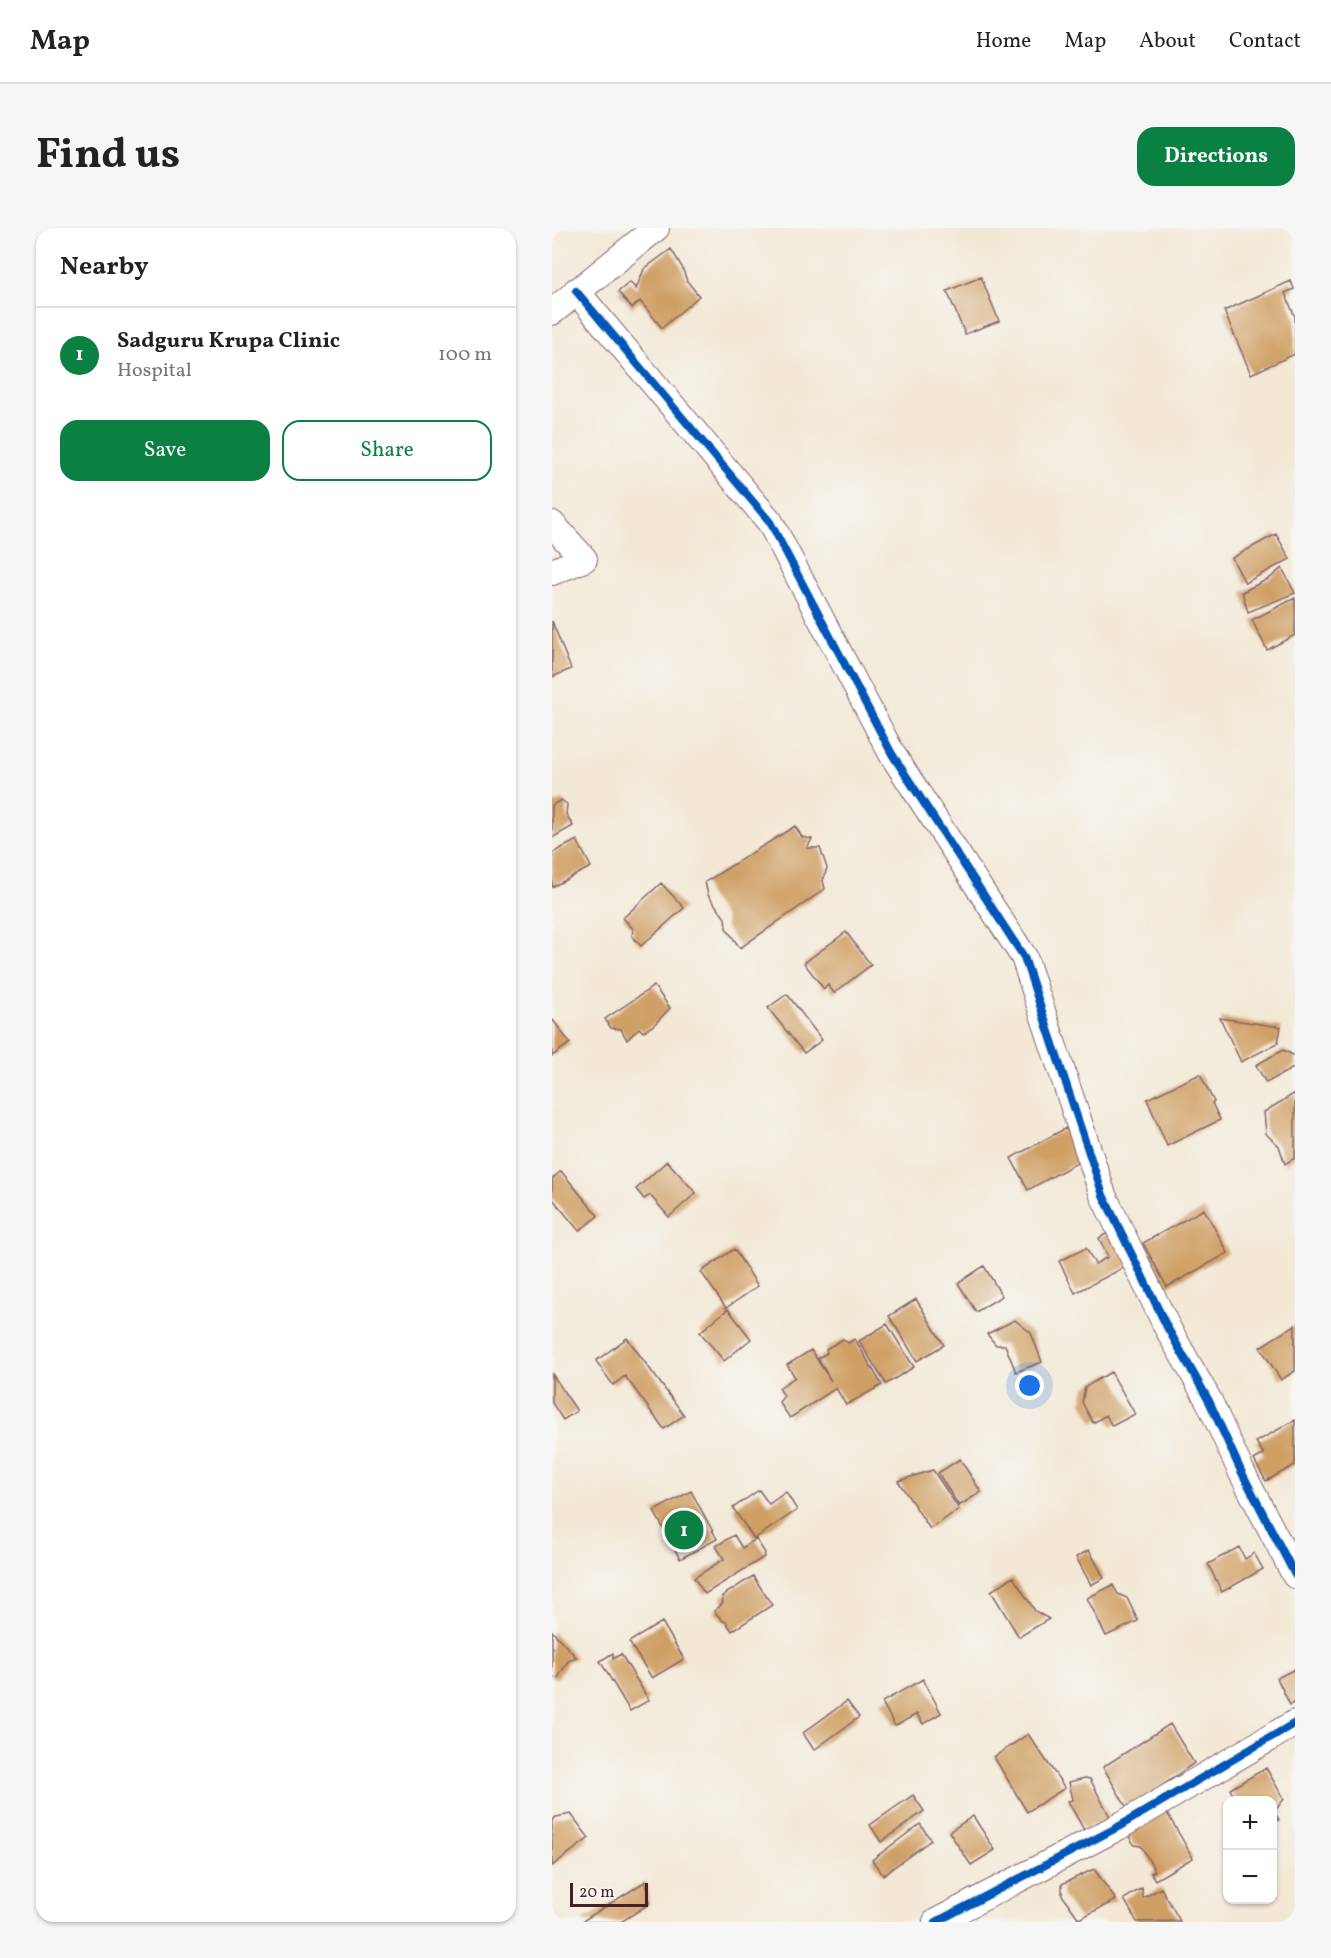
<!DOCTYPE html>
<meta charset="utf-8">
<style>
:root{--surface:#fff;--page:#f6f6f6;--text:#222;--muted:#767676;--line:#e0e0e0;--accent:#0b8043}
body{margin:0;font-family:Vollkorn,serif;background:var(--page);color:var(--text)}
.controls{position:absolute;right:18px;bottom:18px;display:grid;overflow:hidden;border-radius:12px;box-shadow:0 2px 4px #0004}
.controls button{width:54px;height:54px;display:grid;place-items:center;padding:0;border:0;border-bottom:2px solid var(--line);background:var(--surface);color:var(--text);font:30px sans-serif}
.scale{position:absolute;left:18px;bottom:15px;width:78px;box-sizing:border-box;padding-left:6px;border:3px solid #4a1f2b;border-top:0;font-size:16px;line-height:21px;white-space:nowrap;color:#4a1f2b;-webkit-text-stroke:4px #f6f6f2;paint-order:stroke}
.you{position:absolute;left:478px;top:1158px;width:21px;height:21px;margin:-15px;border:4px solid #fff;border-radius:50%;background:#1a73e8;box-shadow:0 0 0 9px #1a73e833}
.badge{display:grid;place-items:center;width:39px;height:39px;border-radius:50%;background:var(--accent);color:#fff;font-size:20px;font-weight:700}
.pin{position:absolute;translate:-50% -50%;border:3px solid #fff;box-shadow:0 2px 6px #0006}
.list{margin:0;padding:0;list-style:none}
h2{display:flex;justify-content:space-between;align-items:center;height:78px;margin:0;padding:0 24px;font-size:26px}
h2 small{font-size:20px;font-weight:400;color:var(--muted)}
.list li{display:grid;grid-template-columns:39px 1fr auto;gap:18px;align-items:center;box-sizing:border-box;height:96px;padding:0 24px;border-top:2px solid var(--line)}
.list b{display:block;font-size:22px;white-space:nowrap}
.list p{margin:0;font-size:20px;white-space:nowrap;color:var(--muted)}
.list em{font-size:20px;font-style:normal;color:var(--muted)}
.actions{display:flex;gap:12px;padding:18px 24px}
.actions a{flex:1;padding:14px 0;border:2px solid var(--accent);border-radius:18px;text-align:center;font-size:21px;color:var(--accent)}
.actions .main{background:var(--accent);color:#fff}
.map{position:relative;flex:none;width:743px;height:1694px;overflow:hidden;border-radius:18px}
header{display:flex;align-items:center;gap:36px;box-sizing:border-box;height:84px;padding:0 30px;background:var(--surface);border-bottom:2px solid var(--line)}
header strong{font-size:28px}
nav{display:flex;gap:33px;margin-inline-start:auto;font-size:21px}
.intro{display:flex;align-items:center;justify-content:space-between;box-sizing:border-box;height:144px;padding:0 36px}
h1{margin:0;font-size:42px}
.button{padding:15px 27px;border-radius:18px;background:var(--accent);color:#fff;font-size:21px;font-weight:700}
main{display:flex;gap:36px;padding:0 36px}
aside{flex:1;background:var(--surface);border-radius:18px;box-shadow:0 2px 4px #0004}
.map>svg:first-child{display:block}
</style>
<header>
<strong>Map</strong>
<nav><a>Home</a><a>Map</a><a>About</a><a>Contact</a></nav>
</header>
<div class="intro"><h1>Find us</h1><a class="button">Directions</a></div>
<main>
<aside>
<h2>Nearby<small></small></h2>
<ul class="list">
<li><span class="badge">1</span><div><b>Sadguru Krupa Clinic</b><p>Hospital</p></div><em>100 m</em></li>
</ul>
<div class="actions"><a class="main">Save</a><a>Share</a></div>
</aside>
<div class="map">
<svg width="743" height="1694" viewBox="0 0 743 1694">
<rect width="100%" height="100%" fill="#f6f6f2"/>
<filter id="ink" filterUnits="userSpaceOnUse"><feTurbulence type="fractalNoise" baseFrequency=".0167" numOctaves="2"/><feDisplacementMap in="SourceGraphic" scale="12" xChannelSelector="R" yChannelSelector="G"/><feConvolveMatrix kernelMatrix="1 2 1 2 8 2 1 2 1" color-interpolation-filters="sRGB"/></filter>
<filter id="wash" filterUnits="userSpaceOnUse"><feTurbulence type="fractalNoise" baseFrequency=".008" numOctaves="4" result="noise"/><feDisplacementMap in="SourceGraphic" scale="24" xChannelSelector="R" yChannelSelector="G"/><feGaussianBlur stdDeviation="1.35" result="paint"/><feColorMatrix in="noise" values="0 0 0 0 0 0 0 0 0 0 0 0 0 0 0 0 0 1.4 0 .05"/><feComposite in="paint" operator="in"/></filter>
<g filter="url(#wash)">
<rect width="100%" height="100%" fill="#f3e8d6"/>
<g id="blocks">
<!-- building -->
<path fill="#cf9f64" d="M 119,21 L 130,39 L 135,53 L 147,68 L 110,100 L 88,73 L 80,80 L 66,64 L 78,54 L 84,61 L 92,41 Z
M 429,49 L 447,93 L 413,106 L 395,63 Z
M 739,53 L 742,61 L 733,65 L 743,89 L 743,126 L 699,146 L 672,83 Z
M 724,306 L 738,331 L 693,355 L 680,330 Z
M 730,340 L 743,365 L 696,384 L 690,364 L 718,350 Z
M 743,370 L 743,407 L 715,422 L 700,392 Z
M 0,393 L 19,441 L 0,449 Z
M 9,572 L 15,576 L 14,586 L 21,598 L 0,610 L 0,577 Z
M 243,598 L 250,609 L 260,611 L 255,620 L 268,620 L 275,640 L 271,653 L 273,661 L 188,720 L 174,700 L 173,690 L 156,667 L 153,654 Z
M 25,612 L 39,639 L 0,659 L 0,625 Z
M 109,655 L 132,680 L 89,718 L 80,708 L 81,701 L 71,690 Z
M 294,704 L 319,737 L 282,765 L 276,757 L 272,761 L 252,735 Z
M 102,758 L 118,780 L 102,797 L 91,804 L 87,800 L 75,812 L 69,801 L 59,800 L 53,791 Z
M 235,766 L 270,812 L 252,825 L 216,780 Z
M 668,790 L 729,799 L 726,815 L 689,834 Z
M 1,792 L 18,815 L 0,828 L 0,793 Z
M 731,822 L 743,828 L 743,839 L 714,855 L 704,837 Z
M 648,846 L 662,874 L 660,875 L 668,892 L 615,918 L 595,871 Z
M 743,865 L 743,930 L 733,936 L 727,918 L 714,906 L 712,884 Z
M 514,900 L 532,931 L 476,962 L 459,930 Z
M 115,933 L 144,965 L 117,989 L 98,967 L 92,971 L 84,961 Z
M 9,943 L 46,988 L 27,1003 L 0,970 L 0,951 Z
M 652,981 L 676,1025 L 615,1059 L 591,1015 Z
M 559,1003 L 577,1037 L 523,1065 L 507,1033 L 534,1020 L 543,1036 L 556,1029 L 547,1010 Z
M 182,1021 L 206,1058 L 174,1080 L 149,1044 Z
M 432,1038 L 450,1068 L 424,1084 L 406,1055 Z
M 364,1071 L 392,1117 L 365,1133 L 337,1088 Z
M 176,1081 L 199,1111 L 172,1133 L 148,1104 Z
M 463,1092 L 479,1105 L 490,1134 L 464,1144 L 453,1117 L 444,1117 L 435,1106 Z
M 335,1096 L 362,1139 L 334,1156 L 307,1113 Z
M 743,1097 L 743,1143 L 729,1152 L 708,1119 Z
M 75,1110 L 132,1187 L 112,1201 L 73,1148 L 61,1157 L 44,1133 Z
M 291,1111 L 296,1115 L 303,1111 L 330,1157 L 294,1177 L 284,1160 L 238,1190 L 227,1174 L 232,1168 L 227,1160 L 243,1149 L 235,1137 L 259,1122 L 279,1153 L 266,1130 L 275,1125 L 274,1121 Z
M 559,1144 L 583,1186 L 560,1198 L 554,1187 L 541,1195 L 530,1174 L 533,1159 Z
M 0,1146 L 25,1183 L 11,1192 L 0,1175 Z
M 743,1192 L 743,1237 L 714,1253 L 702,1232 L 712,1226 L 704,1214 Z
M 408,1231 L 429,1264 L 407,1278 L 386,1245 Z
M 381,1242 L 407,1281 L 378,1301 L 346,1253 Z
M 207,1262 L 217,1276 L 234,1264 L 245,1282 L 202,1311 L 181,1280 Z
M 139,1263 L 165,1311 L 128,1331 L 102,1283 Z
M 182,1307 L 190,1320 L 204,1311 L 213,1325 L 212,1329 L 153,1366 L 142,1350 L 172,1331 L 164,1318 Z
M 687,1319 L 693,1331 L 702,1325 L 711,1341 L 670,1364 L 656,1336 Z
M 537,1322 L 552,1350 L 539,1357 L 524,1329 Z
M 201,1348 L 220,1377 L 180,1403 L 174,1394 L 171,1393 L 162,1383 L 171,1375 L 170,1368 Z
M 461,1349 L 483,1383 L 497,1391 L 467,1409 L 439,1363 Z
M 561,1357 L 566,1366 L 575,1370 L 586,1393 L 554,1408 L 535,1370 Z
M 110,1394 L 132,1431 L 100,1450 L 77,1414 Z
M 0,1403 L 25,1430 L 16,1433 L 6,1450 L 0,1449 Z
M 61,1425 L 61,1431 L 69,1426 L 97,1472 L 78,1483 L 48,1433 Z
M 743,1441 L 743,1474 L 738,1477 L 725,1450 Z
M 371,1451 L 389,1485 L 371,1496 L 365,1486 L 343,1498 L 330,1474 Z
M 295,1473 L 307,1489 L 262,1522 L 251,1505 Z
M 618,1496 L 642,1535 L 576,1582 L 551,1539 Z
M 476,1506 L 513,1560 L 475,1584 L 442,1529 Z
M 714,1540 L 732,1571 L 722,1584 L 727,1592 L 720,1596 L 720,1572 L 684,1572 L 678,1561 Z
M 533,1550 L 538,1551 L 558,1589 L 532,1602 L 516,1573 L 521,1572 L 517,1554 Z
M 361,1567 L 372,1583 L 329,1614 L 318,1597 Z
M 614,1583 L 641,1630 L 603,1652 L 599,1645 L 603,1643 L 589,1618 L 582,1617 L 575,1605 Z
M 19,1586 L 37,1610 L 0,1638 L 0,1593 L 4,1589 Z
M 421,1588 L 443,1622 L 419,1637 L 397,1604 Z
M 368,1596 L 379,1612 L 331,1647 L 320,1632 Z
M 542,1641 L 564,1672 L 527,1691 L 510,1667 L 510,1656 Z
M 94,1653 L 97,1676 L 69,1694 L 29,1694 Z
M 590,1660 L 591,1670 L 609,1660 L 628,1693 L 585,1694 L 572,1671 Z"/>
</g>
</g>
<g filter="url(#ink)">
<use href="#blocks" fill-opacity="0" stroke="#856567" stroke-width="1.5"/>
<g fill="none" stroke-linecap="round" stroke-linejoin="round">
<defs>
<path id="street" d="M 24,63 L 218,294 L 340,526 L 472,729 L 551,967 L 615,1099 L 657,1173 L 689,1243 L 743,1347
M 0,84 L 104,0
M 0,296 L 32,331 L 0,344
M 384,1694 L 566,1599 L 743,1495"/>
</defs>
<!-- street casing -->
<use href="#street" stroke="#856567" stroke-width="28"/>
<!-- street -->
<use href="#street" stroke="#fff" stroke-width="26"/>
<defs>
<path id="cycleway" d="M 24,63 L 218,294 L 340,526 L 472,729 L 551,967 L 615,1099 L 657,1173 L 689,1243 L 743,1347
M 384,1694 L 566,1599 L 743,1495"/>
</defs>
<!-- cycleway casing -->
<use href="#cycleway" stroke="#f6f6f2" stroke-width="11"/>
<!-- cycleway -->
<use href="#cycleway" stroke="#0057b8" stroke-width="8"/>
</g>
</g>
</svg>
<div class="controls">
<button>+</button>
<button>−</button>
</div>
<div class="scale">20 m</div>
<div class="you"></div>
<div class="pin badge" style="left:132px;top:1302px">1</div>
</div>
</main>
